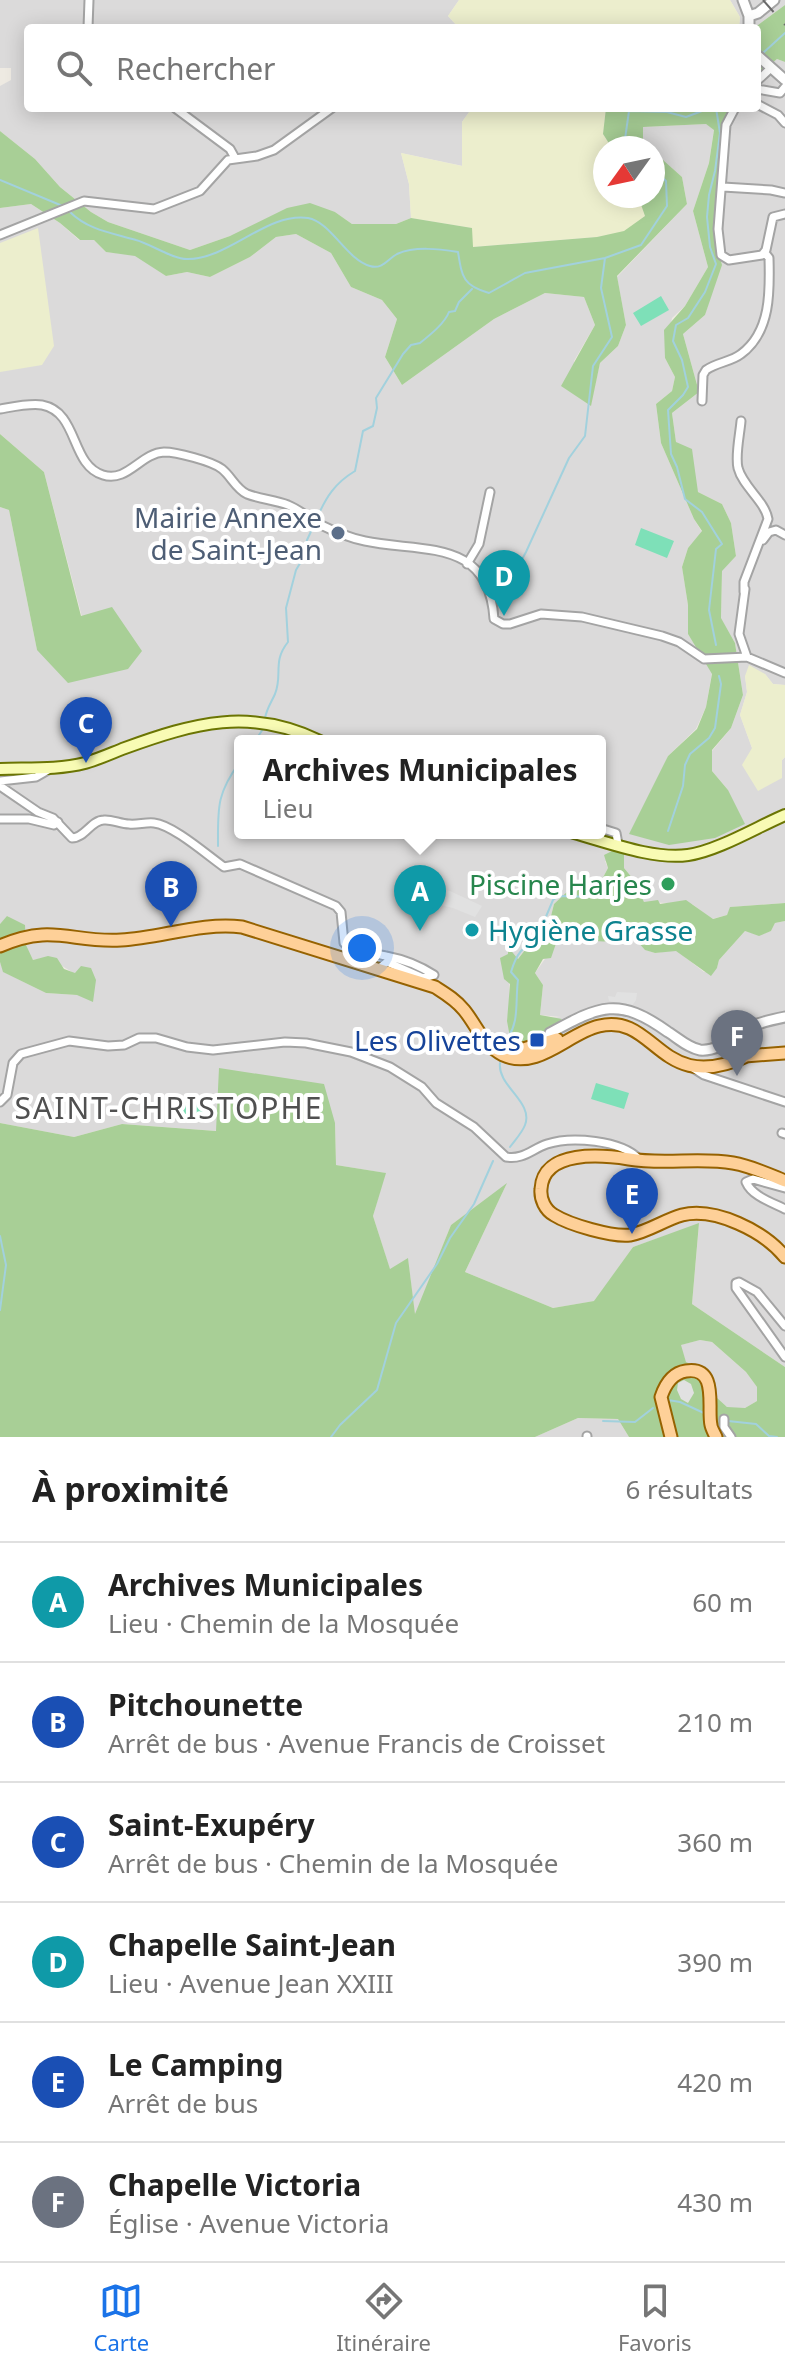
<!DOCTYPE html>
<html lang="fr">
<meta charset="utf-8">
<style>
:root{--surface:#fff;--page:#f2f2f2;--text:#222;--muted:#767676;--line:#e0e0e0;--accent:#1a73e8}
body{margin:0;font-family:"Noto Sans",sans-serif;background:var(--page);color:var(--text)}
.compass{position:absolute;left:593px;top:136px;width:72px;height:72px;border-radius:50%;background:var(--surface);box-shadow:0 4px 20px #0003;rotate:237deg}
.you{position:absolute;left:362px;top:948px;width:28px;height:28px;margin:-20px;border:6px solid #fff;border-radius:50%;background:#1a73e8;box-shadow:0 0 0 12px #1a73e833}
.badge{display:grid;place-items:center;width:52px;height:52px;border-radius:50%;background:var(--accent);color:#fff;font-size:26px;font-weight:700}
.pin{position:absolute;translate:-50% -66px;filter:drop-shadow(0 2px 4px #0008)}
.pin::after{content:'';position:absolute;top:42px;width:28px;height:24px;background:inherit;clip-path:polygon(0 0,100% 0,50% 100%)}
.popup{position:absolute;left:234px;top:735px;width:372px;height:104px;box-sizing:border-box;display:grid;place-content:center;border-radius:8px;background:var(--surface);filter:drop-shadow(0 2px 6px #0005);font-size:26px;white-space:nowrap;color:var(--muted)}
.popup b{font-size:30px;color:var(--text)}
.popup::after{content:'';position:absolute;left:50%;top:100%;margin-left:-16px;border:16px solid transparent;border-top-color:var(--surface)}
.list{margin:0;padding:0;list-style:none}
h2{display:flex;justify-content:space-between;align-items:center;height:104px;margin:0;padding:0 32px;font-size:34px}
h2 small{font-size:26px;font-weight:400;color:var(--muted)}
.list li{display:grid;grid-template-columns:52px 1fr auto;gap:24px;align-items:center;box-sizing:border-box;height:120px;padding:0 32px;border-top:2px solid var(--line)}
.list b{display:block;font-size:30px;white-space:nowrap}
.list p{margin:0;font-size:26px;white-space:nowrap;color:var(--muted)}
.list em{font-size:26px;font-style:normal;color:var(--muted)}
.icon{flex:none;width:44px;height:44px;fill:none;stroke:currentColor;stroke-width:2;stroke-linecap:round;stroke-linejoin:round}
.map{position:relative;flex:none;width:785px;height:1437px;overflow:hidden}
.search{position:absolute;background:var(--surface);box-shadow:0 4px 20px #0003;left:24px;right:24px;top:24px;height:88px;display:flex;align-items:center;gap:20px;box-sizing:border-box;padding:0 28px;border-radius:8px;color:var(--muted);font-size:30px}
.sheet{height:824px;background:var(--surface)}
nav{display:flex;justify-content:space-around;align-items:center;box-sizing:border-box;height:112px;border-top:2px solid var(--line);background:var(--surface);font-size:22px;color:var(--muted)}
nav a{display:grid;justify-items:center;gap:4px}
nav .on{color:var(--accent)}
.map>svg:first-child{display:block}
</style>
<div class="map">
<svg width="785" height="1437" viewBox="0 0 785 1437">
<rect width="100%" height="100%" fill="#eeeae2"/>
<!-- residential -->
<path fill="#dbdada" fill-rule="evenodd" d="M 0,0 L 459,0 L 448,16 L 459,28 L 28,28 L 28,108 L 472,108 L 462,122 L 463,166 L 401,153 L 409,184 L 411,218 L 396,224 L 352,224 L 335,212 L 230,236 L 190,250 L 108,222 L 91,212 L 60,187 L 35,159 L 0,131 L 0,86 L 11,80 L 11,68 L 0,68 Z
M 730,0 L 785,0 L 785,5 L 754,28 L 739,28 L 740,17 Z
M 777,59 L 785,62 L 785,685 L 773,684 L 765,674 L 745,676 L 747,692 L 740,715 L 752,748 L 782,760 L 785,757 L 785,903 L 731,907 L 727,915 L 712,919 L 692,904 L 644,902 L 634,880 L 624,868 L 605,861 L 608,868 L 599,885 L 589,892 L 579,889 L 554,904 L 545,940 L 525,950 L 518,959 L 508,948 L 510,1001 L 507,1021 L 561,1017 L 540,1015 L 543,985 L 535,973 L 552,949 L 561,929 L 578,930 L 586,940 L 614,933 L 630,933 L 646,950 L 655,953 L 676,950 L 704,972 L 717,968 L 719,960 L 745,931 L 759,935 L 771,931 L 775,923 L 785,921 L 785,1367 L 692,1304 L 699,1224 L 633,1247 L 595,1301 L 553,1308 L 465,1272 L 506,1185 L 451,1225 L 415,1316 L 408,1259 L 390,1270 L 373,1216 L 385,1173 L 336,1165 L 335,1123 L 217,1131 L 122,1124 L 74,1137 L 0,1123 L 0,962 L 4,972 L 46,993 L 77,995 L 75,974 L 48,957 L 33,960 L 8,916 L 0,924 L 0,507 L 9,510 L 37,650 L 82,617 L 44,472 L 0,434 L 0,208 L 31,204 L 60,223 L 79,240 L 94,240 L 106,252 L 135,255 L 166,276 L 187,272 L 210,277 L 250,257 L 276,237 L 296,234 L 331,253 L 351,287 L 382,300 L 397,319 L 385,357 L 402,385 L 494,319 L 545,293 L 584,297 L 595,325 L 574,361 L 590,406 L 600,363 L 618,346 L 626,325 L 617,277 L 687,204 L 682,177 L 653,151 L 653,148 L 643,142 L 643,127 L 706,124 L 714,129 L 709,163 L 693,211 L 708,267 L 685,306 L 672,318 L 665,358 L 675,377 L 672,391 L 656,404 L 661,443 L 694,519 L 702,532 L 688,548 L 682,567 L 688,605 L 688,634 L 712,673 L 706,707 L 696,729 L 668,756 L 657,783 L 728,790 L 712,771 L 712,751 L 731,728 L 743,695 L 735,643 L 721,619 L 722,570 L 736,556 L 731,523 L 722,504 L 698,492 L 676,442 L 672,413 L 699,392 L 683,334 L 705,315 L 721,261 L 715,240 L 724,120 L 731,108 L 757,108 L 757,76 ZM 240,741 L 600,741 L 600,833 L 240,833 Z
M 700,1340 L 712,1342 L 746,1372 L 758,1388 L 757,1401 L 745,1408 L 728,1408 L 715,1396 L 705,1370 L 686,1362 L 680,1345 Z
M 578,1418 L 618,1419 L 629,1437 L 535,1437 Z"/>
<!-- farmland -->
<path fill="#eceecd" d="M 459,0 L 730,0 L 740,17 L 739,28 L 532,28 L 525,25 L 459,28 L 448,16 Z
M 472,108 L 606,108 L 603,134 L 612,148 L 605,148 L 605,196 L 638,196 L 645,216 L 624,232 L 597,237 L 472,247 L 472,228 L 411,218 L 409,184 L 401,153 L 462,166 L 462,122 Z
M 38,228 L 54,346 L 42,365 L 0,372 L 0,243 Z
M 749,665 L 765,674 L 773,684 L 785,685 L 785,757 L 782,760 L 782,778 L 758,791 L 742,765 L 752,748 L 740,715 L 747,692 L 745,676 Z"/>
<!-- forest -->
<path fill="#a8cf96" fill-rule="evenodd" d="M 785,5 L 785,62 L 777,59 L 757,76 L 757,28 L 754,28 Z
M 606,108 L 731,108 L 724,120 L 715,240 L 722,265 L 705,315 L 683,334 L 699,392 L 672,413 L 676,442 L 692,449 L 698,492 L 722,504 L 731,523 L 736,556 L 722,571 L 721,618 L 735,643 L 743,695 L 731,728 L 712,750 L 712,771 L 728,790 L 745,824 L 715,838 L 669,845 L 629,834 L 668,756 L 697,729 L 706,707 L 712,674 L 688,634 L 688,605 L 682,567 L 688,548 L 702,531 L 694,519 L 661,443 L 656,404 L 672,391 L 675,377 L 665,358 L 664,330 L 685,306 L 708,267 L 693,211 L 709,163 L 714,130 L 706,124 L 643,127 L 643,142 L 649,148 L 612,148 L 603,134 Z
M 0,131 L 35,159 L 60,187 L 91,212 L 108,222 L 190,250 L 230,236 L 287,208 L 310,203 L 335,212 L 352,224 L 396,224 L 411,218 L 472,228 L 473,247 L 597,237 L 624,231 L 645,216 L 638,196 L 653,196 L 653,151 L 682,177 L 687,204 L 617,276 L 626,325 L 618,346 L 600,363 L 591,406 L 561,386 L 595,325 L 584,297 L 545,293 L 494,319 L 402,385 L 385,357 L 397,319 L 382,300 L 351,287 L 331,253 L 296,234 L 276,237 L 250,257 L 210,277 L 187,272 L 166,276 L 135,256 L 106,252 L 94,240 L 80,240 L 60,223 L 31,204 L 0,208 Z
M 0,434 L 44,472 L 81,616 L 112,607 L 142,651 L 128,669 L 68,683 L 37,650 L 9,510 L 0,507 Z
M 614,850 L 624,851 L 624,868 L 634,880 L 644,902 L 658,900 L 660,904 L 686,900 L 713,919 L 727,915 L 730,907 L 785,903 L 785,921 L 775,923 L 771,931 L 759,936 L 745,931 L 719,960 L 717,968 L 711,976 L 676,951 L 655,953 L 645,950 L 630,933 L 615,933 L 613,941 C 597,942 588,942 577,930 L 561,929 L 551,958 L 543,959 L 535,973 L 543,985 L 540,1015 L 562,1019 L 527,1045 L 511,1043 L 507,1021 L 510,984 L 504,979 L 500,958 L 508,954 L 508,947 L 518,959 L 525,950 L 545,940 L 554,904 L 568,891 L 575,893 L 579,889 L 589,892 L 599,885 L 608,868 L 604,855 Z
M 7,916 L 25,925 L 26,945 L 33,960 L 48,956 L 57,958 L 64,969 L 75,973 L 81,966 L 91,968 L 96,980 L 93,1002 L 77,995 L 46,993 L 3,972 L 0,962 L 0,924 Z
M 219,1068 L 324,1084 L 335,1123 L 336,1165 L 386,1173 L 373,1216 L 390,1269 L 408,1258 L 415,1314 L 451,1225 L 507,1183 L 465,1272 L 553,1308 L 594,1301 L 633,1247 L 699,1223 L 692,1304 L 785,1367 L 785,1437 L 629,1437 L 618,1419 L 578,1418 L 535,1437 L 0,1437 L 0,1123 L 74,1137 L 122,1124 L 216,1131 ZM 700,1340 L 712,1342 L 746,1372 L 757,1387 L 757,1401 L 745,1408 L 727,1407 L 715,1396 L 705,1370 L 686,1362 L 681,1345 Z"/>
<!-- pitch -->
<path fill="#7ee0b8" d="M 661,296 L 669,310 L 641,326 L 633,313 Z
M 641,528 L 674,541 L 667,558 L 635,545 Z
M 596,1083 L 629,1093 L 624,1109 L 591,1099 Z
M 203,1098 L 205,1113 L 173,1116 L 171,1102 Z"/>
<!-- parking -->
<path fill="#e1e1e1" d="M 424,886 L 450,891 L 482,906 L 475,917 L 453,908 L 428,902 L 420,898 L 419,892 Z
M 617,992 L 637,993 L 636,1000 L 632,1006 L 609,1001 L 608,996 L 615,997 Z
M 684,1380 L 691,1384 L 694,1393 L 688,1403 L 681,1399 L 677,1390 L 678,1383 Z"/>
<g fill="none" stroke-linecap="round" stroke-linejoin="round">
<!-- stream -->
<path stroke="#a2d1dd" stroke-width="2" d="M 763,53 L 785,33
M 634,148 L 625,139 L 629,111 L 667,112 L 686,117 L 710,108
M 0,180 L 65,207
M 70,212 C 88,230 112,233 136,240 C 151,244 174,260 188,259 C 229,259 267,212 308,218 C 331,222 346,259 370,266 C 382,270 388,259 397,254 C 415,246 439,249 458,252 C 462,277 463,286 489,293 L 525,273 L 605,258 L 641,245 L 667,206 L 666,181 L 653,168
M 317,518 C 326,497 335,483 355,471 L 363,431 L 373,426 L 377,408 L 376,398 L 403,354 L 411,345 L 420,343 C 430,335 445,323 449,312 L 455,311 L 459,302 L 472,289
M 506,589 L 526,552 L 569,458 L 585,436 L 593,366 L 612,337 L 601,288 L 605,258
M 716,645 L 709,610 L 716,549 L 722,544 L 702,512 L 685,499 L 677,467 L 671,454 L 668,410 L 683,395 L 688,387 L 682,360 L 673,341 L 676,325 L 688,318 L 705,292 L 716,264 L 710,247 L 707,217 L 709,195 L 715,171 L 720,133 L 716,108
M 265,718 C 267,708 271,703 275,694 C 283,674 272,662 288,642 L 286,608 L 296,570 L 302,560 L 307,540 L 314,525
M 255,741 L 263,729
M 668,831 L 683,786 L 685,765 L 690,754 L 709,738 L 715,728 L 721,684 L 719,676
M 218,846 C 218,809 216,794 240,762
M 506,1040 C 520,1023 515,1001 518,980 L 511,972 C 516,955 522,945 540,940 L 545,919 L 553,900 L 559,896 L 597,897 L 612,888
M 500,1063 C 497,1086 534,1102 525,1125 C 522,1133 515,1140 510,1147
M 0,1236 L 6,1265 L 0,1310
M 668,1400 L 680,1402 L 706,1414
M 603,1421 L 635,1422 L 653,1408
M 728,1421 L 756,1424 L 769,1436 L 777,1437
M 331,1437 L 340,1425 L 377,1390 L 396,1323 L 437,1264 L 450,1238 L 474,1204 L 493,1161"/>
<defs>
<path id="minor" d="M 88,28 L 89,0
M 757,81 L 771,68
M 757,89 L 780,93 L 785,87
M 757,104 L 778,115 L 785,123
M 175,108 L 230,149 L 235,158
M 735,108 L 726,125 L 718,229 L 721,255 L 729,260 L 762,255 L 766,250 L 773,217 L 785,214
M 723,187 L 771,190 L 785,193
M 0,235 L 84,201 L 154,209 L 200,191 L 228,160 L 257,156 L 274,150 L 332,108
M 702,401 L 703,375 L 706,370 C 717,362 731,362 741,354 C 771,332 770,291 769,258 L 765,253
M 0,409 C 12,407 30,403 42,405 C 79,412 70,465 103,475 C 127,483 141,453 164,452 C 176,452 212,461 222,469 C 231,476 236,489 247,494 C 260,499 275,500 288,505 C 300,510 309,518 319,524 C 333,531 350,538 365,541 C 421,553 489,537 494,619 L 503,624 L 510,624 L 541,614 L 582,617 L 662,636 L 679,642 L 704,659 L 747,657 L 785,673
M 741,421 C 740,434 735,455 738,468 C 743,487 765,501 768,519 L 744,582 L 744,592
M 763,540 L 769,532 L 776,530 L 785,535
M 467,564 L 479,544 L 490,492
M 745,589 L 739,634 L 747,657
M 0,781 L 36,777 L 50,769
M 0,786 L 38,812 L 53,818 L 72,838 C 85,838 91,820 104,820 C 111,819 121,824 129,824 C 137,825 146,822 154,823 C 173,825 207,855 224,867 L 240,864 L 336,906 L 341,912 L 344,943 C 357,955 370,952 386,956 C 402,959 420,966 434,975 L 423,978 L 387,962 L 378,969
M 0,819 L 29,819 L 54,825 L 58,822
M 600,828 L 616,833 L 618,844
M 693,1068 L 704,1075 L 785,1102
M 0,1102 L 7,1095 L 13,1063 L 21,1054 L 69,1041 L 108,1046 L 124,1045 L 139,1038 L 156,1038 L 187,1047 L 213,1050 L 285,1042 L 306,1043 L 351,1052 L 390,1067 L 422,1087 L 436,1103 L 474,1127 L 506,1157 C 523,1160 532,1149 547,1144 C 571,1136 621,1140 639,1159
M 782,1133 L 785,1134
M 785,1188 L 753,1179 L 746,1182 C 752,1196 771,1202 785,1209
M 785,1326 L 757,1292 L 739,1282 L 736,1283 L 736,1288 L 785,1357
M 724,1419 L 724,1427 L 731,1437
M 587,1436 L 587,1437"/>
<path id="tertiary" d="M 743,0 L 749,16 L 749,28
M 749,16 L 758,13 L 774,0
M 757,55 L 785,80
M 547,1043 L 550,1033 C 600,1006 618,996 668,1032 C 678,1038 688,1048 700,1050 C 720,1052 738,1033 755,1025 C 765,1021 775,1019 785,1017"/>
<path id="secondary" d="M 0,769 C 28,768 58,770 85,763 C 99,759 112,753 125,748 C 194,723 250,707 320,741
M 574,833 C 607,842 654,860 688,855 C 717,851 757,827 785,815"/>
<path id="primary" d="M 0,946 C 53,923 71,943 121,940 C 161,938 201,922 242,927 L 435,987 C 446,994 456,1000 464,1010 C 477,1026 483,1045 503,1055 C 538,1071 568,1033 599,1026 C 657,1012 659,1098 749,1055
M 513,1052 L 557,1039
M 745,1056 L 785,1053
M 785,1181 C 768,1174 751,1166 733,1163 C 699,1157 664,1165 629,1159 C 603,1155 543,1149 541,1189 C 540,1199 545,1210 554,1215 C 570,1225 612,1237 630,1235 C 648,1232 664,1220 682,1215 C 715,1207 764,1231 785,1257
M 671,1437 L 661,1397 C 665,1385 672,1373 686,1371 C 719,1366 707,1408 711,1425 C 711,1427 715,1435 716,1437"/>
</defs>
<!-- minor casing -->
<use href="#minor" stroke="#a4a4a4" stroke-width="11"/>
<!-- tertiary casing -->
<use href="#tertiary" stroke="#a4a4a4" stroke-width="13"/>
<!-- secondary casing -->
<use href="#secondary" stroke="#6b7503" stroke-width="14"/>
<!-- primary casing -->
<use href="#primary" stroke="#966200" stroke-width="15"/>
<!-- minor -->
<use href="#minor" stroke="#fff" stroke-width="7"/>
<!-- tertiary -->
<use href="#tertiary" stroke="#fff" stroke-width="9"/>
<!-- secondary -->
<use href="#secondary" stroke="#f8fbb4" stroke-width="10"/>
<!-- primary -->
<use href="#primary" stroke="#fed098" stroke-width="11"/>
<!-- rail -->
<path stroke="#6b6b6b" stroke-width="2" stroke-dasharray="16 16" stroke-linecap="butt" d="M 763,0 L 785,25"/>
</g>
<!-- markers -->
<circle fill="#5c6f8a" stroke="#fff" stroke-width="3" cx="338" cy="533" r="8"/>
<circle fill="#2e9e5b" stroke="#fff" stroke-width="3" cx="668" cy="884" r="8"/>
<circle fill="#0f9aa8" stroke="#fff" stroke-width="3" cx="472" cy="930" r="8"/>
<rect fill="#1a4fb4" stroke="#fff" stroke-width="3" x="529" y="1032" width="16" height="16" rx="4"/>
<g text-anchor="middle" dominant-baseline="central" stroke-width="8" stroke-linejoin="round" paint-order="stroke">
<!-- service labels -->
<g font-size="28" fill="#4e5e75" stroke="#fff" text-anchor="end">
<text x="322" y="517">Mairie Annexe<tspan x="322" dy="32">de Saint-Jean</tspan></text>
</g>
<!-- leisure labels -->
<g font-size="28" fill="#27864d" stroke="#fff" text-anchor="end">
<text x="652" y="884">Piscine Harjes</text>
</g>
<!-- culture labels -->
<g font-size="28" fill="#0d838f" stroke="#fff" text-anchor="start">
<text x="488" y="930">Hygiène Grasse</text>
</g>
<!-- transit labels -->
<g font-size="28" fill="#164399" stroke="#fff" text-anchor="end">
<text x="521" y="1040">Les Olivettes</text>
</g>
<!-- neighbourhood labels -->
<g font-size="30" letter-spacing="2" fill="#505050" stroke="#fff">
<text x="169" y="1107">SAINT-CHRISTOPHE</text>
</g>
</g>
</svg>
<svg class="compass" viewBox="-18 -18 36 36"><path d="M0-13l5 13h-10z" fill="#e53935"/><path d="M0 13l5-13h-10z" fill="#767676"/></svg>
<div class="you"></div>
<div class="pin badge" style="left:420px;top:931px;background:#0f9aa8">A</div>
<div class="popup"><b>Archives Municipales</b>Lieu</div>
<div class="pin badge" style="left:171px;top:927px;background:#1a4fb4">B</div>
<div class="pin badge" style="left:86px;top:763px;background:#1a4fb4">C</div>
<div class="pin badge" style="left:504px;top:616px;background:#0f9aa8">D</div>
<div class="pin badge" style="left:632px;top:1234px;background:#1a4fb4">E</div>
<div class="pin badge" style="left:737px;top:1076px;background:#6b7280">F</div>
<div class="search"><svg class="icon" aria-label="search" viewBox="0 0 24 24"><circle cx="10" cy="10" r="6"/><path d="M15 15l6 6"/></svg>Rechercher</div>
</div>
<section class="sheet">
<h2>À proximité<small>6 résultats</small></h2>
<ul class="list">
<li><span class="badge" style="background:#0f9aa8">A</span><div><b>Archives Municipales</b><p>Lieu · Chemin de la Mosquée</p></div><em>60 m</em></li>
<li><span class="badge" style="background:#1a4fb4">B</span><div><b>Pitchounette</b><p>Arrêt de bus · Avenue Francis de Croisset</p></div><em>210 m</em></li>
<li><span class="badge" style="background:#1a4fb4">C</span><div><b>Saint-Exupéry</b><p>Arrêt de bus · Chemin de la Mosquée</p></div><em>360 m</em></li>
<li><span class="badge" style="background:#0f9aa8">D</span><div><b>Chapelle Saint-Jean</b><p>Lieu · Avenue Jean XXIII</p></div><em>390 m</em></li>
<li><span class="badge" style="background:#1a4fb4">E</span><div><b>Le Camping</b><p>Arrêt de bus</p></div><em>420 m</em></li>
<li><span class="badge" style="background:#6b7280">F</span><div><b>Chapelle Victoria</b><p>Église · Avenue Victoria</p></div><em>430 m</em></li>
</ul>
</section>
<nav>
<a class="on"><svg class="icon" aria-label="map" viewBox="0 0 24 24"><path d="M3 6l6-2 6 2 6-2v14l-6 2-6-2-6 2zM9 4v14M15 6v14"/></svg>Carte</a>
<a><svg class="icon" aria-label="directions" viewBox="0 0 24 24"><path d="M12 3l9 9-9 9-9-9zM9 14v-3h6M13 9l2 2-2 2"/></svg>Itinéraire</a>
<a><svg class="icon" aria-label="saved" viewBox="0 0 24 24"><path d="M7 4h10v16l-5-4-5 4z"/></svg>Favoris</a>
</nav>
